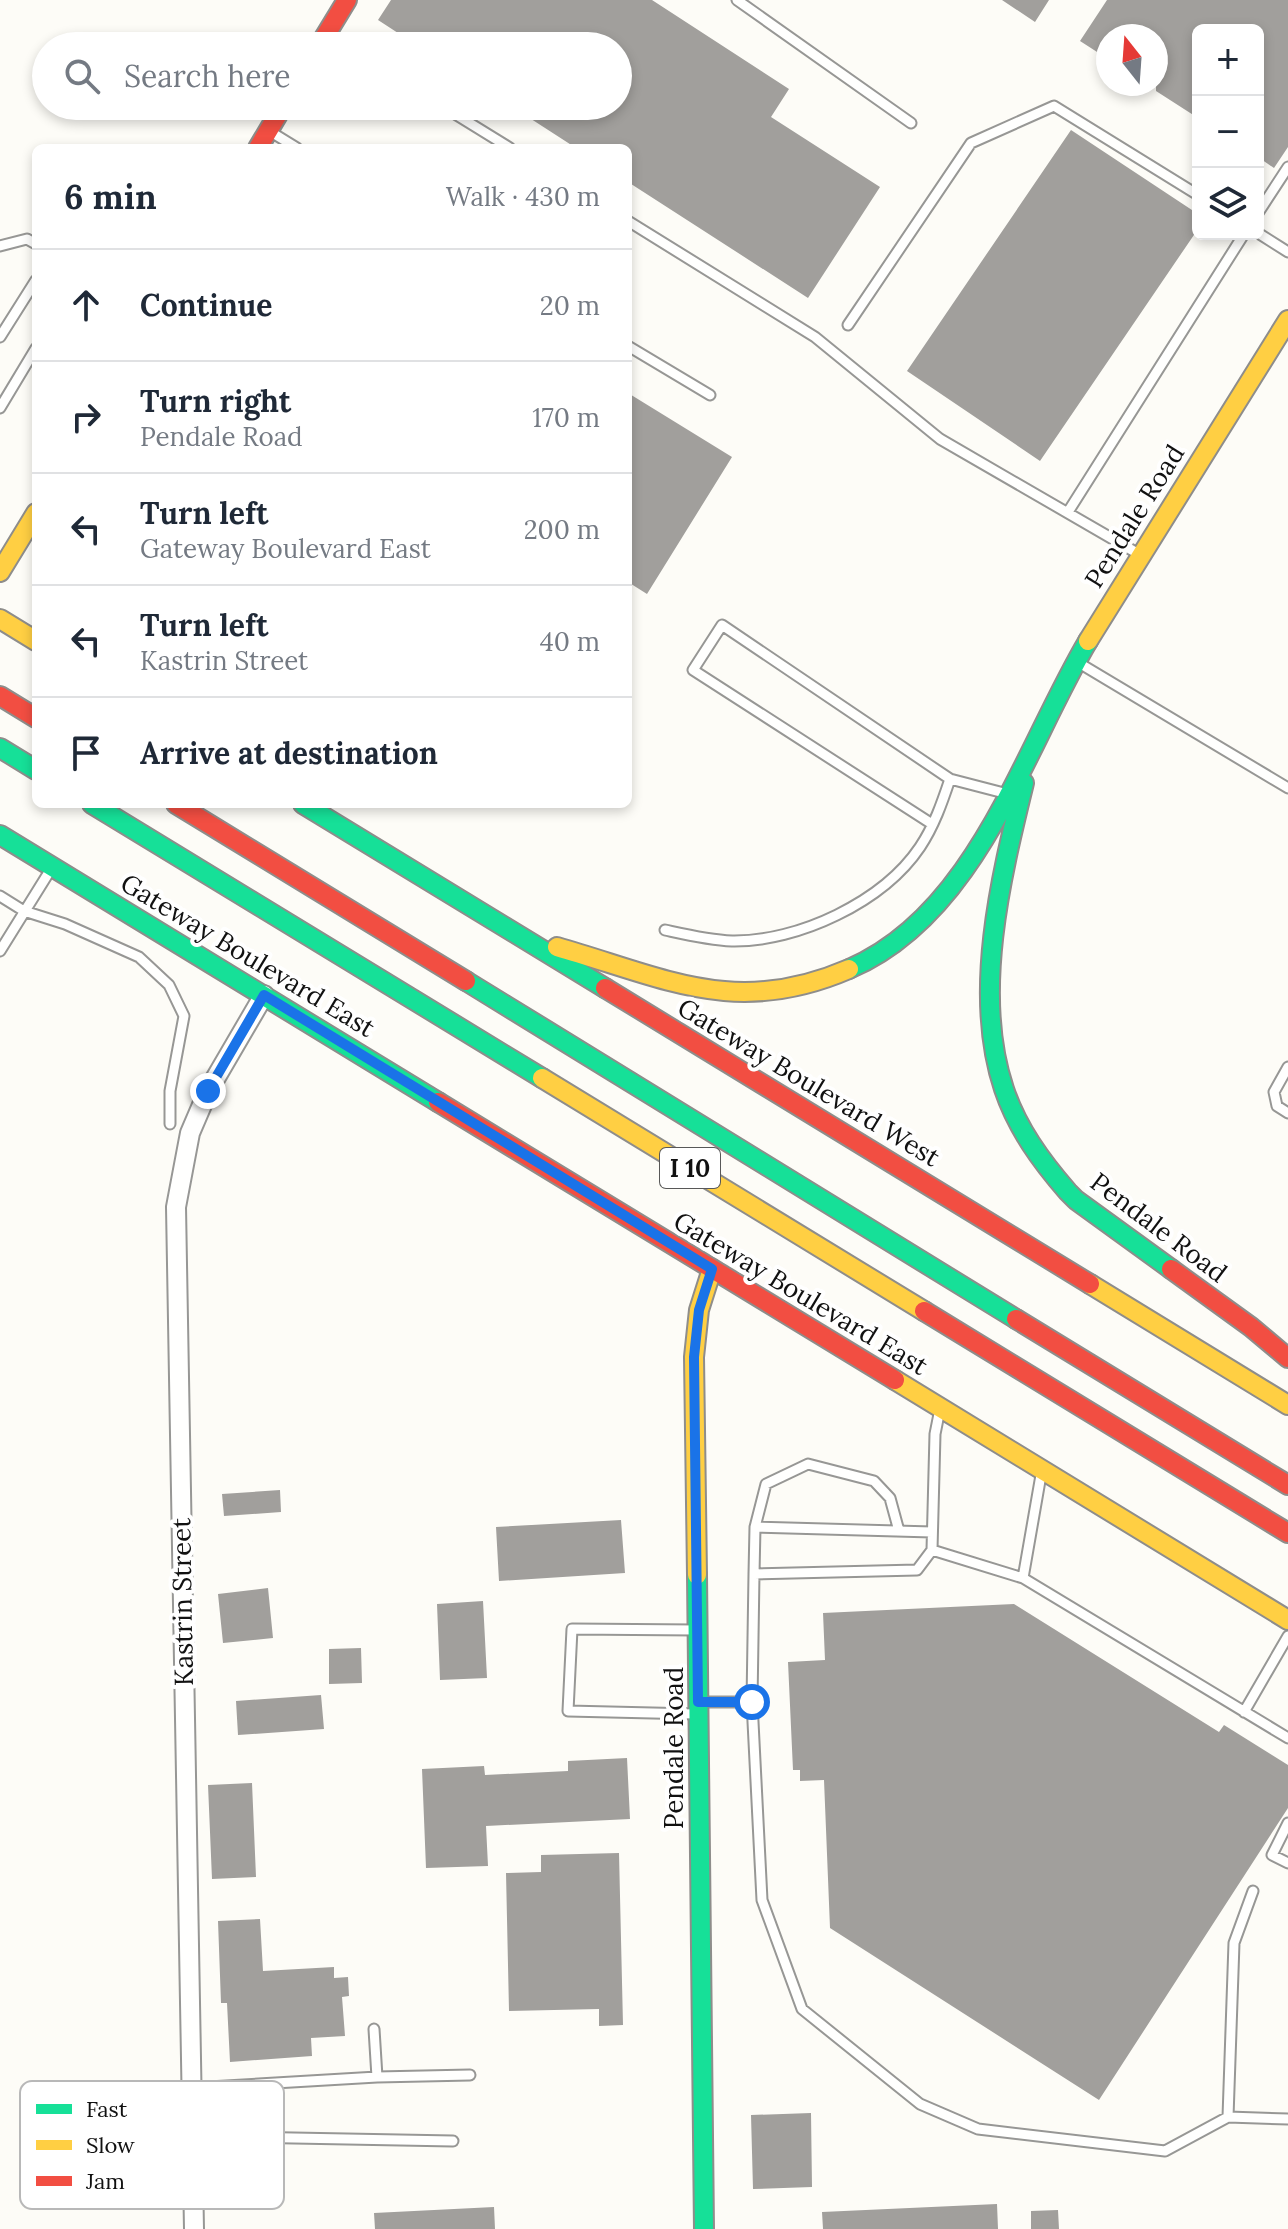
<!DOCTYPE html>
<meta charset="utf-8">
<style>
:root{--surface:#fff;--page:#f6f6f7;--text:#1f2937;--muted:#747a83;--line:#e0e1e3}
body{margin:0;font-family:Lora,serif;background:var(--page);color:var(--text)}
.controls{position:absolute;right:24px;top:24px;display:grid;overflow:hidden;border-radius:12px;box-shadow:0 4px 12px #0003}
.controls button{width:72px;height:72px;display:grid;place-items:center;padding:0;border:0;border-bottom:2px solid var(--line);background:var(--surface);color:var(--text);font:40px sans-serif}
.compass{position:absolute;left:1096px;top:24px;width:72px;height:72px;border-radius:50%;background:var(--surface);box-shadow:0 4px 12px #0003;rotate:343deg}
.stop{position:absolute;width:24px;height:24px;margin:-18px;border:6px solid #1a73e8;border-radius:50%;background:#fff}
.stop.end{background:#1a73e8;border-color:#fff;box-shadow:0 2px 8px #0008}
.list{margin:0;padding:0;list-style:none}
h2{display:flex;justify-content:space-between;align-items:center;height:104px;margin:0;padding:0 32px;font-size:34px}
h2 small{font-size:26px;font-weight:400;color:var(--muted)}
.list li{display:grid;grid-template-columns:52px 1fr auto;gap:24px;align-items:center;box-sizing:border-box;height:112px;padding:0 32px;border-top:2px solid var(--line)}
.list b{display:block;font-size:30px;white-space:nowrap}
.list p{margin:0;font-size:26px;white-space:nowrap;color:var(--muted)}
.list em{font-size:26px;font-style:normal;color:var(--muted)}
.icon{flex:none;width:44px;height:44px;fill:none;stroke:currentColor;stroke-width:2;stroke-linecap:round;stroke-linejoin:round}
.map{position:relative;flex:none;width:1288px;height:2229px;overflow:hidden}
.search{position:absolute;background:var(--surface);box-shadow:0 4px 12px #0003;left:32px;top:32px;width:600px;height:88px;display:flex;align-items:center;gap:20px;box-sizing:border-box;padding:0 28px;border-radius:44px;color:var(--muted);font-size:30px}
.panel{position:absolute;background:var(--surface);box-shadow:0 4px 12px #0003;left:32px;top:144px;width:600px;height:664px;border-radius:12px}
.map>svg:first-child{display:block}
</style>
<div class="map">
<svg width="1288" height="2229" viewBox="0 0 1288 2229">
<rect width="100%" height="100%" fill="#fdfcf7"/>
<!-- building -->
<path fill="#a19f9c" d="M 391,0 L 652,0 L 789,89 L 771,117 L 880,187 L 808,298 L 628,182 L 628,148 L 576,148 L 511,106 L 618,106 L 618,46 L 418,46 L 378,20 Z
M 1002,0 L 1049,0 L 1035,22 Z
M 1107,0 L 1288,0 L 1288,147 L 1274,168 L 1258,157 L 1258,30 L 1198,30 L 1198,118 L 1156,91 L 1156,36 L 1108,36 L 1108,59 L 1080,41 Z
M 1071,130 L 1198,214 L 1198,229 L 1040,461 L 907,371 Z
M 628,393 L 732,457 L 647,594 L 628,582 Z
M 280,1490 L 281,1512 L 224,1516 L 222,1494 Z
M 621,1520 L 625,1573 L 499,1581 L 496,1527 Z
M 268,1588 L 273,1638 L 223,1643 L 218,1594 Z
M 483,1601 L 487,1678 L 440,1680 L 437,1604 Z
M 1014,1604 L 1219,1732 L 1224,1725 L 1288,1765 L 1288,1808 L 1099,2100 L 830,1928 L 824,1780 L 800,1781 L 800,1770 L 793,1770 L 788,1662 L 825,1660 L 823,1613 Z
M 361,1648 L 362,1683 L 329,1684 L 329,1649 Z
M 321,1695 L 324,1729 L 238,1735 L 236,1701 Z
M 627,1758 L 630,1819 L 486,1826 L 488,1866 L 426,1868 L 422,1769 L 484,1766 L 485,1775 L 568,1771 L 568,1761 Z
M 252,1783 L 256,1877 L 212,1879 L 208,1785 Z
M 619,1853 L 623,2025 L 599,2026 L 599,2009 L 509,2011 L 506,1873 L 541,1872 L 541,1855 Z
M 260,1919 L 263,1971 L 334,1967 L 334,1978 L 348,1977 L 349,1996 L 342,1997 L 345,2036 L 311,2038 L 312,2056 L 230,2062 L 227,2003 L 221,2003 L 218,1921 Z
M 811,2113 L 812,2187 L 753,2189 L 751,2115 Z
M 997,2204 L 998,2229 L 823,2229 L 822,2212 Z
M 494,2207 L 495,2229 L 375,2229 L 374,2213 Z
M 1058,2210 L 1059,2229 L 1031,2229 L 1031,2211 Z"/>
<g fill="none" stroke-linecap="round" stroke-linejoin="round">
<defs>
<path id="lane" d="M 737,0 L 911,123
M 329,36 L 345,46
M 442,106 L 510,148
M 271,132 L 297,148
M 1258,213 L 1288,167
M 628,221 L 815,337 L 940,439 L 1137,553
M 1258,233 L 1288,252
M 0,246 L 27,239 L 36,244
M 848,325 L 971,143 L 1054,106 L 1198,195
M 0,337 L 36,280
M 628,346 L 710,395
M 0,408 L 36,348
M 1068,512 L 1244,234
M 1079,663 L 1288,788
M 932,824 L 693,670 L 722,625 L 950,779 L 1004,793
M 0,896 L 24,911 L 65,924 L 139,957 L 169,985 L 184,1016 L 170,1091 L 170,1124
M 665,930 C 688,935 709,940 732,941 C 798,942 883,902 920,847 C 934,826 942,803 950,779
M 0,951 L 51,869
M 1288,1067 L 1274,1092 L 1277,1106 L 1288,1113
M 755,1527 L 932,1532
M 932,1550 L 1023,1578 L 1288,1738
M 754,1574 L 755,1527 L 766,1484 L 808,1464 L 874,1481 L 890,1498 L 899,1531
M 1023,1578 L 1041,1475
M 702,1702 L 752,1702 L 762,1900 L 802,2009 L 920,2104 L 978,2129 L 1165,2151 L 1228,2117 L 1288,2119
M 752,1702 L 754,1574 L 917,1570 L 932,1550 L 935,1434 L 940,1409
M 1244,1712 L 1288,1636
M 695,1714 L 568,1711 L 572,1629 L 696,1630
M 1288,1823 L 1272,1855 L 1288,1863
M 377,2077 L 470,2075
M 191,2088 L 377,2077 L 374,2029
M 1228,2117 L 1234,1943 L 1253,1891
M 192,2136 L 453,2141"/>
<path id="street" d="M 194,2229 L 176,1207 L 190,1133 L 208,1091 L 264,995"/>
<path id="fast" d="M 0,748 L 36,770
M 1024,783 C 1001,877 972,994 1004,1089 C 1017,1128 1041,1161 1068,1192 L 1076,1200 L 1171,1269
M 92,804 L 542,1078
M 303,804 L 605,988
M 0,835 L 438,1102
M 849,969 C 976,915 1023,751 1088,641
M 466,981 L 1016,1319
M 697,1575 L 704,2229"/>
<path id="slow" d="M 0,572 L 36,513
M 0,619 L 36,641
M 1088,641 L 1288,320
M 557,947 C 665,978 736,1018 849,969
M 542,1078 L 924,1311
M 1090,1284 L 1288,1405
M 895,1380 L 1288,1620
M 697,1575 L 694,1357 L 699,1310 L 712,1269"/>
<path id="jam" d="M 319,46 L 347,0
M 258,148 L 283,106
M 0,696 L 36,718
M 176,804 L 466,981
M 605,988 L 1090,1284
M 438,1102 L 895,1380
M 1171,1269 L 1251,1327 L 1288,1358
M 924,1311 L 1288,1533
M 1016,1319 L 1288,1485"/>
</defs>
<!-- lane casing -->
<use href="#lane" stroke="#979795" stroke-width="13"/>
<!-- street casing -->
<use href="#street" stroke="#979795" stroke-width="22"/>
<!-- fast casing -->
<use href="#fast" stroke="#8e8d8b" stroke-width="22"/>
<!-- slow casing -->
<use href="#slow" stroke="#8e8d8b" stroke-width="22"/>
<!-- jam casing -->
<use href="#jam" stroke="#8e8d8b" stroke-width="22"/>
<!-- lane -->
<use href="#lane" stroke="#fffffe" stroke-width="9"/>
<!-- street -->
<use href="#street" stroke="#fffffe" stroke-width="18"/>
<!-- fast -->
<use href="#fast" stroke="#16e098" stroke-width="18"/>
<!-- slow -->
<use href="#slow" stroke="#ffcf43" stroke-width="18"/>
<!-- jam -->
<use href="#jam" stroke="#f24e42" stroke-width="18"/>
</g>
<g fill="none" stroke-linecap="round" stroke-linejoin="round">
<!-- route -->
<path stroke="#1a73e8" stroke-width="10" d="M 208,1091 L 264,995 L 712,1269 L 699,1310 L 694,1357 L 698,1702 L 752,1702"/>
</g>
<g text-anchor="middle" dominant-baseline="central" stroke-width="8" stroke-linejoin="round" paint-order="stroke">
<!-- shield labels -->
<rect fill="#fff" stroke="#585858" stroke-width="2" x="660" y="1148" width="60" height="40" rx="6"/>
<g font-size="24" font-weight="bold" fill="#111">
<text x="690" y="1168">I 10</text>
</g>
<!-- street labels -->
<g font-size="26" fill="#111" stroke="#fff">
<text transform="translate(1134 516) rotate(-58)">Pendale Road</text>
<text transform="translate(248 955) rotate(31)">Gateway Boulevard East</text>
<text transform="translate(809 1082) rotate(31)">Gateway Boulevard West</text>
<text transform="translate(1159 1227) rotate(37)">Pendale Road</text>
<text transform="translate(801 1293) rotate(31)">Gateway Boulevard East</text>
<text transform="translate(182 1602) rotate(-91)">Kastrin Street</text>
<text transform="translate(673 1748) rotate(-90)">Pendale Road</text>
</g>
</g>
<!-- legend -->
<rect x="20" y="2081" width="264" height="128" rx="12" fill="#fff" stroke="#b8b8b8" stroke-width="2"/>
<rect x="36" y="2104" width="36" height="10" fill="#16e098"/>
<rect x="36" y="2140" width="36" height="10" fill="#ffcf43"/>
<rect x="36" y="2176" width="36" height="10" fill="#f24e42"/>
<g font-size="22" fill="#111">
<text x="86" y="2117">Fast</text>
<text x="86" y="2153">Slow</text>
<text x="86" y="2189">Jam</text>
</g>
</svg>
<div class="controls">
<button>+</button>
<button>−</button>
<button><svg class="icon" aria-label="layers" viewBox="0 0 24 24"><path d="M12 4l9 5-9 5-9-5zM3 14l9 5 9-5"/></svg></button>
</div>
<svg class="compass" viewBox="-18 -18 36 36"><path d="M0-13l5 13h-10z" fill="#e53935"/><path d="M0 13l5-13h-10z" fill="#747a83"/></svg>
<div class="stop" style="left:752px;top:1702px"></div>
<div class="stop end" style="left:208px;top:1091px"></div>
<div class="search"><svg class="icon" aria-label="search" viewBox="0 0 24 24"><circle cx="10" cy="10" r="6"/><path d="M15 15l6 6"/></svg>Search here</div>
<section class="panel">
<h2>6 min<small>Walk · 430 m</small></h2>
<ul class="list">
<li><svg class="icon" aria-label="ahead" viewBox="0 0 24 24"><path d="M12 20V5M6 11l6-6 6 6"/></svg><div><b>Continue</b></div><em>20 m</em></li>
<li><svg class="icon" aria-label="right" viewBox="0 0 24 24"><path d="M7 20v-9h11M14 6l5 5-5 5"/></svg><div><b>Turn right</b><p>Pendale Road</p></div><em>170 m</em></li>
<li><svg class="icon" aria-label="left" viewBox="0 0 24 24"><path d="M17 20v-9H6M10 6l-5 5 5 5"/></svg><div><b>Turn left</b><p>Gateway Boulevard East</p></div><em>200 m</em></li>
<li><svg class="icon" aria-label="left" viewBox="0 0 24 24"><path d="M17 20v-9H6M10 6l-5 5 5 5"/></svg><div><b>Turn left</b><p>Kastrin Street</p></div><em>40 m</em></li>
<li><svg class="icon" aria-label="arrive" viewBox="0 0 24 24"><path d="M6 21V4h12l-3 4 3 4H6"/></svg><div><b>Arrive at destination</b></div></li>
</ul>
</section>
</div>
